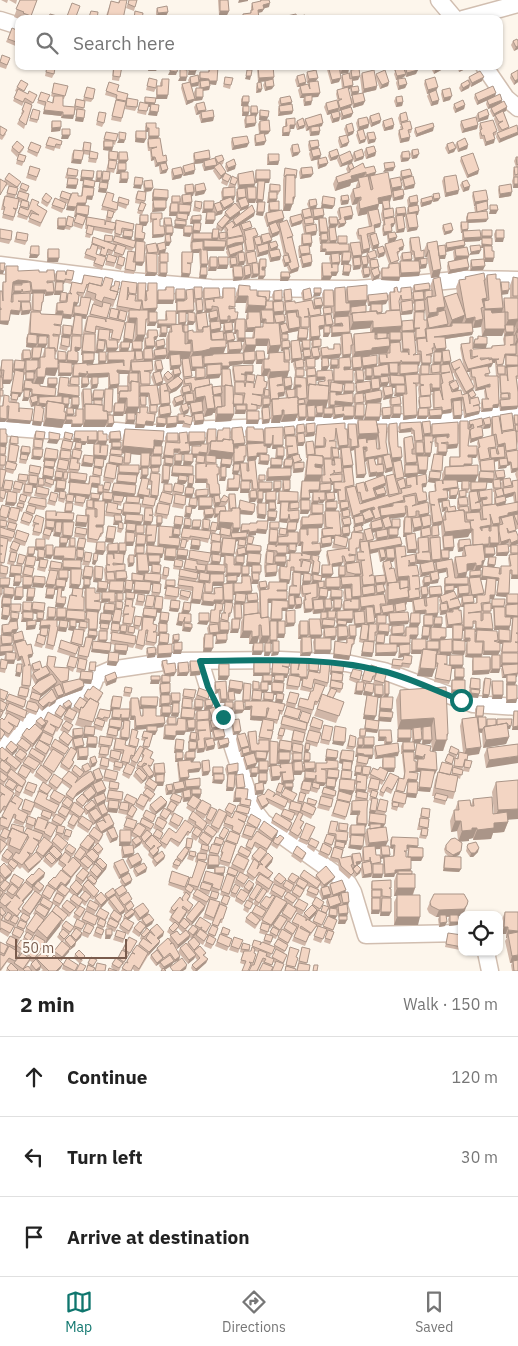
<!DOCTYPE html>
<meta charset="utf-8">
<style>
:root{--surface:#fff;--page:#f6f6f6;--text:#222;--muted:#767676;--line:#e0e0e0;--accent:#0f766e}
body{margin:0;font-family:"IBM Plex Sans",sans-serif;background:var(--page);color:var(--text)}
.controls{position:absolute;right:15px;bottom:15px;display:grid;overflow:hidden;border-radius:10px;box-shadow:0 1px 4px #0004}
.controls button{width:45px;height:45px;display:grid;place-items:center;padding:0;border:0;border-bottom:1px solid var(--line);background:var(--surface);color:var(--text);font:25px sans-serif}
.scale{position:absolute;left:15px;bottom:12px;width:112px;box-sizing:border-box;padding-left:5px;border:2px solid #7a5c4d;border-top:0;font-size:14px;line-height:18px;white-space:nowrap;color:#7a5c4d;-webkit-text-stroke:4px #fffaf3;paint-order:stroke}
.stop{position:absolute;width:15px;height:15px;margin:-11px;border:4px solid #0f766e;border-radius:50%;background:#fff}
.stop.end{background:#0f766e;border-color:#fff;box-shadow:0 1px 5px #0008}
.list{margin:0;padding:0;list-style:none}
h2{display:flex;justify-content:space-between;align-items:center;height:65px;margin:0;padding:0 20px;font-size:21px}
h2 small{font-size:16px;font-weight:400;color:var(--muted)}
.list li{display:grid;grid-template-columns:32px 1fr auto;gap:15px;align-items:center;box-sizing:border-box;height:80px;padding:0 20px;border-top:1px solid var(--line)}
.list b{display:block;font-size:19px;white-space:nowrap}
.list em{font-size:16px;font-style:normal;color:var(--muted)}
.icon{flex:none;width:28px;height:28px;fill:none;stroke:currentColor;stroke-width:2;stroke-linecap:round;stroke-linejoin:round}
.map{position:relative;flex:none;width:518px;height:971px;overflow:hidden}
.search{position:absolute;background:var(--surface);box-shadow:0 1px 4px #0004;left:15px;right:15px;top:15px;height:55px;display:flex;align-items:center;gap:12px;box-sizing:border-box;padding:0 18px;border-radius:10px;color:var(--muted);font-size:19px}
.sheet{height:305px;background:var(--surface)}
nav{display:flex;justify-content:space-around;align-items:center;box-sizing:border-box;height:70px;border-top:1px solid var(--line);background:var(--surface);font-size:14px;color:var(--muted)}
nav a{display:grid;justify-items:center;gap:2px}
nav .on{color:var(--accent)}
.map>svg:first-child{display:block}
</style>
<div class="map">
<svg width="518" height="971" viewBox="0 0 518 971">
<rect width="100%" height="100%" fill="#fdf6ec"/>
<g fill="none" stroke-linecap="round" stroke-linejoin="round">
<defs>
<path id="minor" d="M 439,0 L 455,19
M 463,19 L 518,4
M 0,20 L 19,26
M 484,66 L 506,98 L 518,108
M 0,265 L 120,280 L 211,288 L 356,289 L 384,287 L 465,279 L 518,280
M 0,427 L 41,430 L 116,431 L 148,434 L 183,430 L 447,421 L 518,412
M 200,661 L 208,687 L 223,717 L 253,809 L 263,822 L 348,883 L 353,892 L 366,935 L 462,933
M 0,745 C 17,736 30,721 47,710 C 61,702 80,699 92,686 C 94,684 95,679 96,676 L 110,670 L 170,661 L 280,660 L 346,663 L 384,671 L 473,704 L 518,707
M 486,952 L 490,971"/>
</defs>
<!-- minor casing -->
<use href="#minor" stroke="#d1beb0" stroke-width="19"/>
<!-- minor -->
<use href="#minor" stroke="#fff" stroke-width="16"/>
</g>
<!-- wall -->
<path fill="#d1b7a8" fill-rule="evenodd" d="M 1,0 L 8,0 L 7,3 Z
M 9,0 L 17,0 L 16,4 Z
M 20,0 L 37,0 L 30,19 L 19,19 L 14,17 Z
M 119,0 L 123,19 L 105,19 L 111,1 L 118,3 Z
M 129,0 L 135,7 L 134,11 L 126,8 Z
M 218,0 L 228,0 L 229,11 L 227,15 L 219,15 Z
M 260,0 L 269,0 L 269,7 L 264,8 L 262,12 L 258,13 L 259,19 L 241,19 L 243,14 L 250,13 L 251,10 L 251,7 L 252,3 L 260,2 Z
M 157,8 L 168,12 L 166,16 L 156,17 L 156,11 Z
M 12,28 L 19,31 L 19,52 L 17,51 L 18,47 L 6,42 Z
M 513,41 L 518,41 L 518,49 L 514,51 L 511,45 Z
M 10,58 L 6,69 L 0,67 L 0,61 Z
M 20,66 L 27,66 L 25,69 Z
M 47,66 L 54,74 L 52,78 L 45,76 Z
M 113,66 L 122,66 L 119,81 L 112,80 Z
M 189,66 L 218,66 L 216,85 L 210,84 L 210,86 L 209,90 L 203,91 L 203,97 L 202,100 L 194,101 L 194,99 L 193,102 L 186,105 L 181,88 L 182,84 L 189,83 L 188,80 L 190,77 L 198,76 L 200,72 L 208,72 L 209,67 L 206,66 L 205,69 L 196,68 L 195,75 L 188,75 ZM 198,85 L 199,88 L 196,88 L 194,92 L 194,98 L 192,87 L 198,86 Z
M 258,66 L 273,66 L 274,77 L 273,80 L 272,89 L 265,91 L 263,85 L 265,81 L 258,82 L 257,69 Z
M 326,66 L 339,66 L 339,82 L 331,84 Z
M 340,66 L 349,66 L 349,69 L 348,73 L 340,74 Z
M 393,66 L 417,66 L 416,74 L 406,77 L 405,75 L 404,77 L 400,79 L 407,84 L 405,88 L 398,90 L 396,83 L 397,80 L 396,80 L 394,74 L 395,72 Z
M 430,66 L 444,66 L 443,69 L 434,74 Z
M 457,66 L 472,66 L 459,72 Z
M 351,70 L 360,76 L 358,80 L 353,81 L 353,87 L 359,91 L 358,94 L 362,93 L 360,77 L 362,73 L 375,77 L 376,74 L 389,82 L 388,86 L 380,89 L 376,78 L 377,86 L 376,90 L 363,93 L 365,101 L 363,105 L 353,108 L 351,99 L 352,96 L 351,96 L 350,89 L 348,90 L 352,104 L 351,107 L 353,113 L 351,117 L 341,120 L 340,114 L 341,111 L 339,111 L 338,110 L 338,111 L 340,117 L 339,121 L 332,123 L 330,117 L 331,114 L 327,115 L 324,107 L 326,103 L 338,103 L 336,94 L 337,90 L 342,89 L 341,79 L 342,75 L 349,73 Z
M 518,70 L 518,82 L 514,85 L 510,78 L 511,74 Z
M 307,72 L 316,81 L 320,93 L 318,97 L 312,97 L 311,105 L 304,106 L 303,100 L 304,98 L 300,98 L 298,90 L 300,87 L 297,87 L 295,80 L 297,76 L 306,82 L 305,85 L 308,84 L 308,83 L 307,83 L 306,76 Z
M 225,77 L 231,85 L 230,89 L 223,87 Z
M 469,77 L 482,81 L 471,87 L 470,85 L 469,88 L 461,92 L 459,88 L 461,84 L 468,81 Z
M 149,78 L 156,88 L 154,92 L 146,90 Z
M 162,79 L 167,99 L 156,99 L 156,90 L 157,86 L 160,86 L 160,83 Z
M 425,80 L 436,91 L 438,104 L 431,106 L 427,96 L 429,93 L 427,94 L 424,84 Z
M 109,82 L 117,91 L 128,94 L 121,122 L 111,120 L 116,98 L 105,95 Z
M 54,83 L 65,96 L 64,99 L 63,99 L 63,106 L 74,107 L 76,99 L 83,100 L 87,87 L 93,99 L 91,102 L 85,101 L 83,110 L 84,118 L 83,122 L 75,121 L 77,111 L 75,110 L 73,119 L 61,118 L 61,116 L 43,114 L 45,106 L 37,103 L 41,92 L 47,101 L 52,103 L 53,97 L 51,96 Z
M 257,83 L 261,92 L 256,93 L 256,87 Z
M 17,87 L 26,88 L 24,92 L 28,94 L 37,95 L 31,106 L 24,129 L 17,124 L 22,114 L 21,114 L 25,103 L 24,102 L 22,106 L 13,101 L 17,92 L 15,91 Z
M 442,90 L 450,100 L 443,102 L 441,94 Z
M 475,94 L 495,97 L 502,100 L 502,102 L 507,107 L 506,111 L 503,112 L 509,127 L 499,143 L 496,137 L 497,133 L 499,133 L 494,119 L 495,116 L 493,117 L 490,111 L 491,108 L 488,109 L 486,104 L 487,100 L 477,105 L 474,98 Z
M 243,96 L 248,106 L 249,112 L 248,116 L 242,116 L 242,109 L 243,106 L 241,106 L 241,99 Z
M 145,97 L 155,103 L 155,105 L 157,116 L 148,115 L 150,107 L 148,106 L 146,115 L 137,113 L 140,102 L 144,103 Z
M 396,97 L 403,102 L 402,106 L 396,107 L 394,101 Z
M 127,98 L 137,107 L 135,111 L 125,109 Z
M 280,98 L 292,102 L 291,105 L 293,111 L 292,114 L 278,116 L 278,109 L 279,106 L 278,102 Z
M 196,104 L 206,110 L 205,111 L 214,117 L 213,121 L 201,123 L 199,116 L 200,114 L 196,115 L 194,107 Z
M 454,104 L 465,105 L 464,109 L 455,113 L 453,108 Z
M 251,106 L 256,117 L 255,117 L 255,126 L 245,128 L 244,120 L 246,116 L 250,116 L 250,110 Z
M 33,109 L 38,120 L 37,123 L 29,121 Z
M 260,110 L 267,120 L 270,131 L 268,134 L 265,135 L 266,141 L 264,145 L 255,146 L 254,139 L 255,135 L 259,134 L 258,124 L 260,121 L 266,120 L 259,120 L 259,114 Z
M 99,112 L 104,123 L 102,127 L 96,125 Z
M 478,113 L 488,119 L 478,122 L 476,116 Z
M 400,114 L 408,120 L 407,122 L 412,129 L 411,133 L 409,133 L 410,137 L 409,141 L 400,143 L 398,134 L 399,130 L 401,130 L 400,127 L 401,125 L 400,125 L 398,118 Z
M 370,116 L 381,120 L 380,123 L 371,127 L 368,120 Z
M 286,119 L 295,125 L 294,129 L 290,129 L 289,136 L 282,136 L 282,130 L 283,127 L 285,126 L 285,123 Z
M 305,119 L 322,126 L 319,127 L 320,131 L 319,135 L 310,136 L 309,130 L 306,131 L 305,125 L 304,128 L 297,130 L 295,124 L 297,121 L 304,122 Z
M 358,119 L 369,124 L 368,128 L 363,129 L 365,142 L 359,144 L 356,135 L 358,131 L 356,123 Z
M 52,121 L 61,127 L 60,131 L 51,132 L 51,125 Z
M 383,121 L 394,125 L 393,129 L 384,131 L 382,125 Z
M 461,121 L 478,125 L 477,129 L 462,133 L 460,125 Z
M 146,123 L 158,138 L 163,156 L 167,164 L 168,169 L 166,173 L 160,174 L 159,168 L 159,166 L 155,167 L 154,160 L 151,161 L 150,151 L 148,151 L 147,143 L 148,140 L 148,132 L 146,132 L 144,143 L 135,142 L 135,135 L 136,131 L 145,131 L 145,127 Z
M 480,123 L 497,131 L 496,135 L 494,136 L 494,143 L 485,146 L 483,139 L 480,139 L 479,133 L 480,131 L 479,127 Z
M 346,125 L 354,131 L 353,134 L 347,136 L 349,142 L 347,146 L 340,148 L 338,141 L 339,137 L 346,135 L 344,129 Z
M 0,126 L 6,134 L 2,140 L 0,139 Z
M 415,128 L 433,131 L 416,137 L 414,132 Z
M 106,132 L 116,141 L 115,145 L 113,144 L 112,151 L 103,150 L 103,142 Z
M 367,133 L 375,142 L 368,144 L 366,137 Z
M 49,137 L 62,141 L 60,149 L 55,148 L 54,151 L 45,148 Z
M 232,138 L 247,147 L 232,150 L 231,142 Z
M 309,141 L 318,148 L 320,158 L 328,163 L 326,166 L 318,169 L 317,163 L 318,159 L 311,161 L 309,154 L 310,151 L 309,151 L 308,145 Z
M 31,142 L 41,146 L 37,157 L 27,152 Z
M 84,142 L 90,151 L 89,155 L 83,154 L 81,164 L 71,163 L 72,154 L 74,150 L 82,151 Z
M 457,142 L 468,145 L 467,149 L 458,152 L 455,145 Z
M 447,144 L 456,148 L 454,152 L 448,154 L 445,148 Z
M 292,145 L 298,155 L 292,157 L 290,149 Z
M 12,147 L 24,147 L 23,150 L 20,154 L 26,156 L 22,166 L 16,164 L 18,155 L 17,157 L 11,151 Z
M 366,148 L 376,152 L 375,156 L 366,159 L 364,152 Z
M 412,150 L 417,158 L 412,159 L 410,154 Z
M 90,151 L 97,159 L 96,163 L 88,162 Z
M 109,151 L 118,155 L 119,152 L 126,163 L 125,172 L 128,179 L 127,183 L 119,183 L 120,174 L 116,174 L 117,167 L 118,163 L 118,157 L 114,173 L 110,172 L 107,189 L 106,193 L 98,192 L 101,179 L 100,182 L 95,182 L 96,175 L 97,171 L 102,175 L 103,171 L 106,171 L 108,163 L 108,155 Z
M 329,152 L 339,155 L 337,159 L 330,161 L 328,156 Z
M 354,152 L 364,156 L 363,159 L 354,162 L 352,156 Z
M 402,152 L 410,158 L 408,161 L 401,162 L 400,156 Z
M 194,153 L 210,158 L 210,159 L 224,160 L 223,164 L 221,165 L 226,172 L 225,174 L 231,176 L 227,186 L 221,183 L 224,176 L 219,180 L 213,171 L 214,169 L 204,171 L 202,165 L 203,163 L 194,164 L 193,156 Z
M 268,154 L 279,161 L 278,165 L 267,165 L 267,158 Z
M 339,156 L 353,159 L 352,163 L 340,167 L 337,160 Z
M 461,157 L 478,174 L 467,178 L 460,161 Z
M 516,157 L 518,157 L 518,188 L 513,188 L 512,181 L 513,178 L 513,171 L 514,167 L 516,167 L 514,161 Z
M 226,163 L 235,169 L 227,172 L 225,167 Z
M 348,165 L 354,168 L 365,168 L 375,175 L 402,186 L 401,189 L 404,195 L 403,199 L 393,201 L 392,196 L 389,202 L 390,209 L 394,216 L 395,223 L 393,227 L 391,227 L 391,233 L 397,237 L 395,241 L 388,243 L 387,237 L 387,235 L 383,236 L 382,229 L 383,226 L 383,221 L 382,221 L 381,214 L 382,211 L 382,204 L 379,204 L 378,209 L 381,223 L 380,227 L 375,228 L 375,233 L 379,244 L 378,248 L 372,250 L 368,238 L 369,237 L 368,237 L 370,248 L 369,252 L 362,254 L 362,257 L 366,256 L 367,253 L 376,259 L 380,274 L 379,278 L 372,281 L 370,274 L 369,277 L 363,278 L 361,271 L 362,269 L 361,266 L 360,269 L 353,270 L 352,262 L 352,260 L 350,254 L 349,265 L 349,276 L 342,275 L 344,265 L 341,265 L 341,255 L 339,255 L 340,262 L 339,265 L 338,266 L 338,272 L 336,276 L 332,276 L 330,280 L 321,280 L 321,267 L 322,263 L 330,263 L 329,258 L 330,255 L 325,255 L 325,252 L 320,252 L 320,246 L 321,244 L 320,244 L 319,238 L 320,236 L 319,236 L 318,222 L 318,220 L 314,220 L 314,224 L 316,235 L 311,236 L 312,243 L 311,247 L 309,247 L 309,255 L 312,262 L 311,266 L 302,268 L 300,260 L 301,258 L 299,258 L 298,250 L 299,246 L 301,246 L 301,238 L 302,234 L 304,234 L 302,223 L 303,221 L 301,224 L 291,227 L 289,221 L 290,217 L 301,214 L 302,210 L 309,209 L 307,204 L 309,200 L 316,208 L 321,208 L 322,200 L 323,196 L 334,206 L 332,209 L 323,208 L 323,218 L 327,231 L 329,228 L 328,221 L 329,217 L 338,222 L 339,219 L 337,212 L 339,208 L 352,219 L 345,220 L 346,223 L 344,226 L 338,228 L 337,224 L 336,228 L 336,243 L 337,243 L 338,236 L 347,243 L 347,244 L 349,247 L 350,243 L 360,242 L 359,239 L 358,240 L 356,233 L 358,229 L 369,227 L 367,215 L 367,214 L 358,216 L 356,208 L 357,204 L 352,205 L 350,196 L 353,189 L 356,188 L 356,186 L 358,181 L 351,183 L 350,186 L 335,191 L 333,184 L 336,177 L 348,173 L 346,169 ZM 368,263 L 369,263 L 370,273 L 367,267 Z
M 30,166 L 40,169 L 36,181 L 26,178 Z
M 183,166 L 194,174 L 183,176 L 183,173 L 181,178 L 172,180 L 171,172 L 172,169 L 182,169 Z
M 68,168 L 77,176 L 76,178 L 77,185 L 76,189 L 66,188 L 68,179 L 65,178 Z
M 285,168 L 295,181 L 295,197 L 290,211 L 283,211 L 283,221 L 292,237 L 298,271 L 290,274 L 290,277 L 288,281 L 280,281 L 280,276 L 281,272 L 289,272 L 287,267 L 288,266 L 284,267 L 282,260 L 284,256 L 279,233 L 278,235 L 271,238 L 271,242 L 278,246 L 277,250 L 280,260 L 270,262 L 268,255 L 269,251 L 268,254 L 257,257 L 256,250 L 256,249 L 255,249 L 254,252 L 256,263 L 258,263 L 260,259 L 265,271 L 265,276 L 263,279 L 258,279 L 258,275 L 257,277 L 251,278 L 251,275 L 250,278 L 243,280 L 243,277 L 242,280 L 233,281 L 232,270 L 233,268 L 230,268 L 229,262 L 230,258 L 228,258 L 228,265 L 227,269 L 217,269 L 217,267 L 216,271 L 208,271 L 208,261 L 210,257 L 217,260 L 218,257 L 228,257 L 226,252 L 227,250 L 226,250 L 225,244 L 224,251 L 207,251 L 207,275 L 206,279 L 199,278 L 200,268 L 199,253 L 193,253 L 189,277 L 181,277 L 181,255 L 182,252 L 191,252 L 190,246 L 193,224 L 190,224 L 190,219 L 192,216 L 200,223 L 200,233 L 212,233 L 213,229 L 218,229 L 216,228 L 217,224 L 224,216 L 225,212 L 236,204 L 237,201 L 236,202 L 236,192 L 238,189 L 237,182 L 235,188 L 234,200 L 232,200 L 232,206 L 223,211 L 222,214 L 215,216 L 213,224 L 205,224 L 206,213 L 202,213 L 203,205 L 204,201 L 214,206 L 214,204 L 222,201 L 221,192 L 223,188 L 230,187 L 228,187 L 232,176 L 236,178 L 238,174 L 255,182 L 255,174 L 256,170 L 270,179 L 269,183 L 265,183 L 263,202 L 263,216 L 256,215 L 257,203 L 256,203 L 256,200 L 255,203 L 249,203 L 249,205 L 248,208 L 254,216 L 243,223 L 252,227 L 251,229 L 258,235 L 257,237 L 269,233 L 268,229 L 269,226 L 267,227 L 264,217 L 266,213 L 268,213 L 268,206 L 269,203 L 267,203 L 269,188 L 270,184 L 280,191 L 278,195 L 277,195 L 276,202 L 278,211 L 283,211 L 283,180 ZM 255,183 L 257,183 L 256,197 L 254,187 ZM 246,209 L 233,220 L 232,221 L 228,224 L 229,222 L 240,214 L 240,211 ZM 225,228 L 224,230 L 226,232 L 219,233 L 218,236 L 219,230 L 221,232 ZM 243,236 L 244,241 L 244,244 L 245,254 L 245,256 L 243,252 L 243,250 L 242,246 ZM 245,260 L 246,265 L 244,266 L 242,269 L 237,266 L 237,264 L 237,266 L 244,265 Z
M 301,168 L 311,177 L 300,179 L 299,172 Z
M 82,170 L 93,180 L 94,188 L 93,196 L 92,200 L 86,199 L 85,206 L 87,217 L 105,225 L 106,221 L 105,221 L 108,211 L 101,210 L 107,192 L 112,201 L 117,203 L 119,197 L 129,200 L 126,209 L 118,206 L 115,213 L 113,213 L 111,222 L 115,223 L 116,220 L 134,224 L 131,240 L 134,240 L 135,228 L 136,224 L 139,224 L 139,218 L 141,215 L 137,213 L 140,204 L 135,203 L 136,195 L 138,191 L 144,192 L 143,185 L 144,181 L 153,188 L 151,191 L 145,192 L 145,201 L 144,204 L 146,204 L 142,215 L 148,222 L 146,226 L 142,226 L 142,232 L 144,239 L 143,242 L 144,262 L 142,266 L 136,265 L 134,274 L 124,273 L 128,251 L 135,252 L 136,242 L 132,251 L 125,249 L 122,257 L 125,258 L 121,270 L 115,268 L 118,258 L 117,257 L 114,267 L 105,265 L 108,254 L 113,256 L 116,246 L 115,246 L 112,255 L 107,253 L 102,270 L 93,266 L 94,261 L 84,258 L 87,249 L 90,249 L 93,237 L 104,241 L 105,235 L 112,244 L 114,237 L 115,225 L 112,234 L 93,230 L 90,238 L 85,237 L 87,229 L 85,229 L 86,218 L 82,229 L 73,226 L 76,217 L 74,217 L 75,208 L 74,211 L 66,210 L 78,196 L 81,196 L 82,189 L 83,181 L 80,181 ZM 121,232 L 123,233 L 122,237 L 120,237 ZM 98,249 L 101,250 L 99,255 L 96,254 Z
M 401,171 L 412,175 L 411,177 L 414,188 L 404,190 L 402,182 L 403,180 L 401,181 L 400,175 Z
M 444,177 L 458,194 L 445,197 L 442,181 Z
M 5,179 L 19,186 L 17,188 L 15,198 L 16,199 L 20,188 L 29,186 L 26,193 L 29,194 L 26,202 L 29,202 L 27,209 L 37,205 L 47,211 L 40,227 L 28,222 L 31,215 L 29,214 L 27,220 L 17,217 L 20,210 L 19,210 L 21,203 L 19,202 L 17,209 L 13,221 L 2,218 L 4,210 L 1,210 L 3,200 L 5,196 L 6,196 L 9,186 L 7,185 L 6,187 L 4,181 Z
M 462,182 L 469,190 L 463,192 L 460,185 Z
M 185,185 L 194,188 L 195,185 L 206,190 L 204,194 L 195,196 L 194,192 L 193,196 L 192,196 L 190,212 L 189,216 L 187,216 L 186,226 L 190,237 L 183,236 L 183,229 L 174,228 L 176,216 L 169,216 L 169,207 L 171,203 L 171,200 L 172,196 L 180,199 L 182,195 L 185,195 L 184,189 Z
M 499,186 L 511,196 L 499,198 L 498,190 Z
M 154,189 L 167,201 L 166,201 L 166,208 L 164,211 L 152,212 L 152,204 L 153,201 L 152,201 L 152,193 Z
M 62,191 L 71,194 L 68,204 L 66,203 L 62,213 L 51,208 L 55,198 L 59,200 Z
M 473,192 L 488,200 L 487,203 L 486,222 L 468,223 L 468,231 L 481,234 L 482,230 L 492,236 L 491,238 L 492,245 L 493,262 L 484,262 L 483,270 L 470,271 L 470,264 L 471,260 L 483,259 L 483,248 L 481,248 L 482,240 L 480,240 L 480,238 L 480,241 L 464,242 L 465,245 L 464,247 L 469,256 L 468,259 L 468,270 L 448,274 L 447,266 L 448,262 L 454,260 L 453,252 L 454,250 L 446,252 L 445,259 L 440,259 L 439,277 L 431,278 L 427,257 L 425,257 L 424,250 L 427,243 L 438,246 L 445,245 L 446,243 L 462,240 L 462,233 L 461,233 L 460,226 L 461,222 L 466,222 L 466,217 L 468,213 L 475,212 L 474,207 L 475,206 L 474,206 L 472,196 Z
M 433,194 L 440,198 L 438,201 L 433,202 L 432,200 L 431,204 L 421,207 L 420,203 L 421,199 L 432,198 Z
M 341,196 L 349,200 L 348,204 L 341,205 L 340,200 Z
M 409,197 L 418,202 L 417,205 L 418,215 L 416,215 L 417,230 L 407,232 L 405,218 L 406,214 L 407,214 L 407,210 L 408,207 L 407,200 Z
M 42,199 L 51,201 L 47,207 L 41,203 Z
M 195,201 L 201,209 L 200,212 L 193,211 Z
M 396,208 L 406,213 L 405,217 L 404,217 L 404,232 L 396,233 L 395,220 L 395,212 Z
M 151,213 L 161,222 L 160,222 L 160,226 L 163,226 L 163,222 L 164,218 L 172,225 L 172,226 L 173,233 L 172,236 L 170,236 L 169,246 L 166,246 L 165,253 L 167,263 L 167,273 L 166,277 L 158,276 L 158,257 L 159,255 L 158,255 L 157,254 L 157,273 L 155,276 L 145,276 L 145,257 L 146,254 L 145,248 L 146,245 L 157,247 L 157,244 L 164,243 L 165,236 L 164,234 L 163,237 L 152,238 L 152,222 L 150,223 L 150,217 Z
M 58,218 L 66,224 L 74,218 L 70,230 L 65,229 L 64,230 L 57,229 L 57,221 Z
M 443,225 L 453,230 L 451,233 L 444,235 L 442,228 Z
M 0,229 L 11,240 L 9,244 L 0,242 Z
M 496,230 L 503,242 L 495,242 L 494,234 Z
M 17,232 L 27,241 L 25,245 L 14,242 Z
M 410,238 L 421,251 L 424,257 L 424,258 L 426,268 L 420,269 L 420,272 L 419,276 L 400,277 L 399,281 L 381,280 L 380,272 L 382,268 L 387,268 L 389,264 L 385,253 L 384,256 L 378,258 L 376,252 L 377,248 L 384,248 L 385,244 L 403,250 L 400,251 L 398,255 L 398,263 L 399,264 L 400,261 L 401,261 L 400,257 L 402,253 L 410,252 L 409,242 ZM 412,255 L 413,255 L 414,261 L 411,261 L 412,259 Z
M 48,249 L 58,262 L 47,262 L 47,253 Z
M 6,266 L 18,271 L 46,272 L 47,270 L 54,284 L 54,292 L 53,295 L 45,296 L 45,294 L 44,294 L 42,306 L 41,306 L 41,314 L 55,314 L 56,306 L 57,303 L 59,303 L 60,295 L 54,295 L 55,274 L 57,271 L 66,273 L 67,270 L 72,280 L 71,284 L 64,282 L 63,284 L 63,292 L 65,302 L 68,293 L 69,293 L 72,282 L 81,284 L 84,275 L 102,286 L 105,277 L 110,290 L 117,295 L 113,307 L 110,306 L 107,319 L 108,319 L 111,308 L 116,309 L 122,281 L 137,287 L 138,283 L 146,293 L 147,291 L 147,287 L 148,283 L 157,308 L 155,312 L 155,326 L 147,326 L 147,320 L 146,324 L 145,335 L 142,342 L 142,352 L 144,349 L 144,342 L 145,338 L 147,338 L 146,334 L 148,330 L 158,336 L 156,340 L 154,340 L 154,344 L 156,341 L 164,349 L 166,353 L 166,339 L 170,328 L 167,328 L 166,337 L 159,337 L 160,328 L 157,328 L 157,324 L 158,320 L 165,320 L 165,315 L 166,311 L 176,311 L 176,303 L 175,303 L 175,293 L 176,289 L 185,292 L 186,290 L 193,290 L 194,287 L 202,299 L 202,313 L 204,312 L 202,292 L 204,288 L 220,297 L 219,298 L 222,298 L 222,292 L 223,288 L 234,308 L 237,319 L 245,321 L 246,319 L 246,316 L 247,313 L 245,313 L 246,303 L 235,303 L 236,293 L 239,285 L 250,290 L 257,295 L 258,291 L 269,300 L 269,301 L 273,303 L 272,295 L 274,291 L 282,300 L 282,301 L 284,311 L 283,314 L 284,324 L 286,323 L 285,317 L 286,315 L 285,315 L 283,294 L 284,290 L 292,300 L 292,301 L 295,303 L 303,302 L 301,293 L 303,290 L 312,298 L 311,300 L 313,303 L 314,299 L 323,305 L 322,294 L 324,290 L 333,292 L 335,288 L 345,292 L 347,287 L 367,297 L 368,295 L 386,304 L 382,305 L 382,313 L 385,313 L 386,311 L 389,310 L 388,296 L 390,292 L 393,292 L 394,288 L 398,292 L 400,292 L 401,288 L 411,300 L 412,300 L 412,296 L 413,293 L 412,289 L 414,285 L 431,290 L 430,286 L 433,279 L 444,298 L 444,297 L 457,293 L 456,287 L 459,280 L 465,279 L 465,277 L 485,279 L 487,275 L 496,279 L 501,283 L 508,294 L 502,294 L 503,302 L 504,298 L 510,298 L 510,285 L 513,277 L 518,278 L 518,379 L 517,379 L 518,392 L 518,406 L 517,409 L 500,411 L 499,405 L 498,408 L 493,408 L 492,411 L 481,412 L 481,403 L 482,399 L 485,399 L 484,391 L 485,389 L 475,391 L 473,380 L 471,381 L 473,390 L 479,406 L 479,414 L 464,418 L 462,401 L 461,419 L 453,419 L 452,410 L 451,413 L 442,414 L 441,419 L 428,419 L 428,413 L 429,410 L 428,411 L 428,416 L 426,419 L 417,419 L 417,412 L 419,408 L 418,401 L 419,398 L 418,389 L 419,383 L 418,386 L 416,387 L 416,418 L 403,420 L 402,398 L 403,396 L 394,396 L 395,388 L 392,388 L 392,397 L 401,404 L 400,418 L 391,418 L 391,415 L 390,419 L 382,419 L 381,411 L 382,408 L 390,407 L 389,401 L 390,398 L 383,400 L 382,391 L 383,387 L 389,386 L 389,376 L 388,376 L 389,382 L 387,386 L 380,387 L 379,391 L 381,402 L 376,403 L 380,417 L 379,421 L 377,421 L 377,425 L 386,442 L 388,454 L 390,455 L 388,444 L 387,428 L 389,424 L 402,457 L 400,460 L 403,479 L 404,481 L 406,478 L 408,477 L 404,477 L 404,467 L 403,441 L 404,438 L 414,444 L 413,434 L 411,434 L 411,432 L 399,433 L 398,427 L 400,423 L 421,425 L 422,422 L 431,427 L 432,424 L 458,422 L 458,444 L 457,448 L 447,449 L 446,456 L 443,456 L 439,481 L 442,480 L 442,474 L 445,467 L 449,467 L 449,461 L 450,457 L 459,457 L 458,425 L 460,421 L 468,424 L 469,421 L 482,422 L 483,419 L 490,421 L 492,417 L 499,418 L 500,415 L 513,418 L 514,415 L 518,415 L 518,446 L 516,437 L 517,450 L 518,450 L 518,529 L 516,529 L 516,531 L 518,536 L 518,543 L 515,545 L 518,545 L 518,579 L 511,579 L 511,574 L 510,574 L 509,594 L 518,594 L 517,677 L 516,677 L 516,682 L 515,685 L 517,699 L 516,703 L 506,703 L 506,678 L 502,678 L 501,669 L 502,667 L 500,667 L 500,657 L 502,644 L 500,644 L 500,651 L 498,655 L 483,655 L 483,653 L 482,657 L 490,659 L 492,655 L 500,669 L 499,673 L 490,673 L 490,671 L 489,674 L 472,675 L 472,661 L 473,658 L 465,657 L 466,645 L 467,642 L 465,642 L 465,651 L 464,655 L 452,654 L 452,652 L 451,655 L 463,665 L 462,668 L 464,693 L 451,693 L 451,684 L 452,680 L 454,680 L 454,672 L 455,669 L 451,669 L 450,681 L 449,684 L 434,682 L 437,667 L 435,667 L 432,677 L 417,676 L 421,654 L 411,654 L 411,643 L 412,639 L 421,639 L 423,628 L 423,618 L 424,615 L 425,615 L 425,614 L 420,614 L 420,623 L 418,627 L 409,627 L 410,617 L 411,613 L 413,613 L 412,602 L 407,602 L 406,605 L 405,605 L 405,612 L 408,624 L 389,626 L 389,632 L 388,636 L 385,635 L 384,644 L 389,644 L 389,639 L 391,635 L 390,630 L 392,626 L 404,633 L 403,635 L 404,636 L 404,631 L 406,627 L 418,635 L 416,639 L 410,639 L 409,655 L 411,664 L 409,668 L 401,667 L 400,670 L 391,668 L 393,659 L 403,660 L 403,657 L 398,658 L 399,647 L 397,647 L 397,652 L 395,656 L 375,656 L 376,638 L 377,633 L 376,636 L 375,636 L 373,653 L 372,657 L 361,656 L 363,643 L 359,642 L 361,627 L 356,628 L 355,640 L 352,648 L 351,647 L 349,660 L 333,658 L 334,645 L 335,641 L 346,643 L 346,640 L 337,641 L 336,630 L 337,628 L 336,628 L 335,640 L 331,640 L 331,650 L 330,654 L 314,654 L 313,642 L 314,639 L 311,639 L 310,656 L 300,656 L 300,641 L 301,639 L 298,639 L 298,625 L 300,621 L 307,637 L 308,637 L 308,623 L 309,619 L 320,619 L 321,613 L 313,614 L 312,610 L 311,612 L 304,613 L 303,603 L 304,597 L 302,597 L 300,589 L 302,585 L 303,575 L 301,575 L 300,594 L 299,597 L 301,608 L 295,609 L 294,606 L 293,609 L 288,608 L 287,611 L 294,626 L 285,627 L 285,634 L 284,638 L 277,638 L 278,655 L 271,656 L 272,644 L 271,644 L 271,652 L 269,656 L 264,656 L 264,647 L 265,643 L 259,643 L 259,638 L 257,643 L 263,651 L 261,655 L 252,655 L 252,647 L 253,644 L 249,644 L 249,638 L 240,638 L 241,622 L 243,617 L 243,605 L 241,605 L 242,618 L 240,621 L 238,633 L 230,633 L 231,622 L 232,619 L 234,619 L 233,607 L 234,605 L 235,595 L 233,595 L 233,587 L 234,584 L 233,584 L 233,600 L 232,603 L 231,613 L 230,617 L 228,617 L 228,622 L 229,630 L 228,634 L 227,634 L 226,643 L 215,644 L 216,636 L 213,636 L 211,652 L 203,652 L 203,638 L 205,634 L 208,634 L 207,628 L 209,625 L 210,614 L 211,610 L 214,610 L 215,604 L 214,604 L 213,606 L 201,605 L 202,597 L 203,593 L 205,584 L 204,584 L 200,604 L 190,603 L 192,591 L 179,589 L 176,601 L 179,609 L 178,612 L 169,611 L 171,600 L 174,600 L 164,599 L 166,589 L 164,589 L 165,583 L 166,580 L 175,586 L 174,587 L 177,588 L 179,580 L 178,579 L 180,570 L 173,569 L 175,559 L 182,567 L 181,569 L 183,570 L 185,560 L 176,559 L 177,553 L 178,549 L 179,549 L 181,541 L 180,541 L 185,518 L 191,526 L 190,529 L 191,529 L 193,520 L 200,527 L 199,530 L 201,530 L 202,523 L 203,519 L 208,531 L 209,531 L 212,522 L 217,523 L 217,517 L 214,518 L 213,514 L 212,518 L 204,519 L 203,513 L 204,510 L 198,510 L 198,500 L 195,509 L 192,509 L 190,518 L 184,517 L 185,510 L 186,506 L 188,506 L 190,498 L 186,498 L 183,509 L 172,507 L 175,496 L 173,495 L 167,519 L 162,518 L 161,526 L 172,532 L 174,528 L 179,538 L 179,546 L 178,550 L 176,549 L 174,561 L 164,560 L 164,551 L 165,548 L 164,548 L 163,554 L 162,558 L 160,558 L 159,565 L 160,582 L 160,593 L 159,597 L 162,609 L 161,612 L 167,624 L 166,634 L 168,643 L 168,645 L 171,657 L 157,658 L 156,649 L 158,645 L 159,636 L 157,636 L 158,627 L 160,613 L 157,612 L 155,621 L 153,620 L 153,624 L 156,632 L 156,643 L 154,646 L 145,645 L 147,634 L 145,634 L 144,646 L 142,650 L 135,648 L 139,630 L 141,630 L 141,620 L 146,599 L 147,595 L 151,596 L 153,585 L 151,585 L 149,594 L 139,594 L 144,602 L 143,606 L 135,605 L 138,594 L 135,594 L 132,607 L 135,607 L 131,626 L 133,626 L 135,616 L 140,626 L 139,630 L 135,629 L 133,636 L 135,644 L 133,648 L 128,647 L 126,655 L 118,654 L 116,666 L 107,665 L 108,654 L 91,652 L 93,641 L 97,641 L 101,624 L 99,624 L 100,617 L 101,613 L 103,613 L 103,607 L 105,603 L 108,603 L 108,602 L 101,603 L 101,596 L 102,593 L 96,592 L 98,582 L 93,582 L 93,570 L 95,566 L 102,579 L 101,581 L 105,582 L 104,569 L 106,566 L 106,557 L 107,555 L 106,547 L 108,544 L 118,547 L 119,543 L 124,543 L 126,527 L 127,524 L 124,524 L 125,516 L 122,515 L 122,510 L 121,515 L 122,521 L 122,523 L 123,529 L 121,533 L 117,532 L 118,525 L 113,525 L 114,517 L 105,516 L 107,503 L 105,503 L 103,533 L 101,537 L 100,537 L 97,542 L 105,542 L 107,530 L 108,526 L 114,539 L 113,543 L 105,542 L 103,555 L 98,554 L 95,565 L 92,564 L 93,557 L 95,553 L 96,543 L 87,542 L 87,529 L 85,539 L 83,558 L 82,562 L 81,562 L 80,585 L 78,589 L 82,597 L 84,621 L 85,621 L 86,613 L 85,613 L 84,592 L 85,589 L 82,589 L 84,580 L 82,579 L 83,570 L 85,566 L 90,580 L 89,588 L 95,593 L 100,600 L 98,614 L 97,629 L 95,640 L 93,640 L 87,660 L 85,671 L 88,672 L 90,662 L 93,674 L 91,684 L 83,683 L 82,690 L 63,697 L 63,696 L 63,697 L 56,700 L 55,703 L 49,707 L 48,706 L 42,711 L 39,708 L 36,715 L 27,712 L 23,722 L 20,720 L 15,730 L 14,730 L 8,738 L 4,735 L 0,742 L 0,720 L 4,720 L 7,715 L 5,714 L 8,705 L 7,705 L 0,719 L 0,689 L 8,692 L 4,702 L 5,703 L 9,694 L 17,697 L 20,687 L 21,687 L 23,668 L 21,660 L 17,661 L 15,655 L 14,664 L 7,664 L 5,673 L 0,672 L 0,662 L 4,660 L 5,655 L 0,656 L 0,638 L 1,635 L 1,629 L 2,625 L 9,624 L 10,615 L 9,615 L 10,607 L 11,604 L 19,616 L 17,623 L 16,633 L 33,654 L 32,657 L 29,658 L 31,668 L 32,664 L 42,668 L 46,666 L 48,656 L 54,667 L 66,668 L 70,656 L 57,652 L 61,640 L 70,643 L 73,631 L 68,630 L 69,622 L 68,622 L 66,632 L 58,631 L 53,650 L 45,648 L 49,629 L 47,629 L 46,637 L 42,648 L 34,646 L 38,634 L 39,635 L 40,630 L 39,630 L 40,622 L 36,622 L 35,629 L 26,630 L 26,622 L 21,622 L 22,614 L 21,614 L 22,606 L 23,602 L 31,610 L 33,602 L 44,612 L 43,620 L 46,620 L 47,611 L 48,607 L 54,620 L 55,620 L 56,612 L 57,608 L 66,611 L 73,588 L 69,588 L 70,571 L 68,571 L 67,582 L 66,582 L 64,591 L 62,591 L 61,597 L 65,604 L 63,608 L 55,607 L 58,590 L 55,590 L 53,599 L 45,598 L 47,588 L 45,587 L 50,571 L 48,571 L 51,561 L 62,564 L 63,562 L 62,560 L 53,559 L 53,550 L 55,547 L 59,547 L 59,541 L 60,537 L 61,537 L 62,527 L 60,537 L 53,536 L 55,523 L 54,528 L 53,532 L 52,531 L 49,540 L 42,538 L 45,523 L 45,514 L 46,511 L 56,516 L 64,513 L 66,498 L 67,494 L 68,495 L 70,483 L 68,483 L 70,473 L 68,473 L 67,479 L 64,491 L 65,499 L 64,503 L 58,501 L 59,492 L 54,492 L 56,481 L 54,480 L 51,488 L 43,486 L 46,479 L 44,479 L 43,487 L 48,495 L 46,499 L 34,496 L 39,478 L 42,479 L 44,462 L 43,462 L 46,448 L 57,459 L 55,463 L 53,469 L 52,479 L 54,480 L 59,454 L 65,432 L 73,434 L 71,441 L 73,442 L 67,472 L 68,472 L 69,462 L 76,442 L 73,442 L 75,431 L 97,433 L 98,431 L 103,434 L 106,445 L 100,445 L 100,448 L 101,445 L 106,460 L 103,460 L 99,485 L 103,490 L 105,482 L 111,483 L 109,493 L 111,493 L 114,483 L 116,483 L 118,467 L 117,467 L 113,483 L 103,481 L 105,467 L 107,463 L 108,464 L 110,451 L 111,443 L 109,443 L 108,436 L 110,432 L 121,439 L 120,442 L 121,447 L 120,450 L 121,450 L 123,436 L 125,429 L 163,441 L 161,446 L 161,456 L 158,474 L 157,500 L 155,500 L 154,506 L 153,509 L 151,525 L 156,525 L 156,520 L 157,517 L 154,516 L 156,506 L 158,503 L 162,492 L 164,484 L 172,492 L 171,494 L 172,494 L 173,487 L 175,483 L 177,484 L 178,477 L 171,476 L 172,468 L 174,465 L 174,458 L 175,454 L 178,454 L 178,453 L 174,453 L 173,464 L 171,467 L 170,467 L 169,480 L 168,484 L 161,483 L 162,469 L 164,459 L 162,459 L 165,445 L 165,437 L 167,433 L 178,436 L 179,433 L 188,435 L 189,432 L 204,444 L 206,444 L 206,433 L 208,429 L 216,441 L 217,434 L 218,430 L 223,430 L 223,428 L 230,440 L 231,440 L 230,432 L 232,428 L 244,445 L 246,456 L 245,460 L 244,460 L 243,463 L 247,464 L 248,461 L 247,461 L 246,448 L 247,445 L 246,445 L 245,431 L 247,427 L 263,431 L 265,428 L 283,430 L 284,427 L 294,436 L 296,436 L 295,429 L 297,425 L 305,432 L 304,434 L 305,442 L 303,446 L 297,446 L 298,453 L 304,468 L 303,472 L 293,473 L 292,465 L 291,470 L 289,492 L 298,501 L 299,519 L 298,523 L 296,523 L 295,532 L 297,547 L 296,547 L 295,553 L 301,553 L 301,546 L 298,546 L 298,533 L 300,529 L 307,532 L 308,529 L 300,529 L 300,521 L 302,517 L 308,517 L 309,515 L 310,515 L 310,508 L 311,504 L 312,496 L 313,493 L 309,493 L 308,514 L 300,514 L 300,502 L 299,502 L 301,485 L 302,481 L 304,481 L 306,462 L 307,458 L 306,458 L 305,445 L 306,442 L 314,449 L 316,428 L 317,425 L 345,429 L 347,429 L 348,424 L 356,425 L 358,420 L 364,420 L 366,405 L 365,405 L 364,397 L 365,394 L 363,394 L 364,416 L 363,420 L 354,419 L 354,416 L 353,419 L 343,420 L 343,417 L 333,419 L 333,414 L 331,418 L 323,418 L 323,414 L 322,417 L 315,417 L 316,408 L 315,408 L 315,417 L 314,421 L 306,421 L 306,417 L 305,420 L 298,421 L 297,415 L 295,421 L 281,422 L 281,418 L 280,423 L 271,423 L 270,405 L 269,407 L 270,419 L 269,423 L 262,424 L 261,411 L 262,409 L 261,406 L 260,409 L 257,409 L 256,411 L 258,424 L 246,424 L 246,410 L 245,414 L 235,414 L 235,407 L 233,407 L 234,414 L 231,421 L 215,422 L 215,413 L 213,413 L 212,415 L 204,417 L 203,411 L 203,413 L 204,420 L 203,424 L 194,425 L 193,416 L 192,416 L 191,425 L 190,428 L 182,427 L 183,424 L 177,424 L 176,427 L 166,428 L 166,424 L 164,427 L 156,427 L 156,421 L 157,417 L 158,417 L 158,410 L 159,407 L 160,406 L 158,389 L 160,386 L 157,386 L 158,407 L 157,407 L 157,412 L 155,416 L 154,422 L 153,426 L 145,425 L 144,428 L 135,428 L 136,416 L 137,412 L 139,413 L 139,400 L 140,397 L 139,397 L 139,407 L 136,415 L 135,415 L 135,420 L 134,424 L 125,424 L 126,414 L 124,414 L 125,411 L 123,416 L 114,416 L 114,423 L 112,427 L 106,427 L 106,424 L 105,427 L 83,427 L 83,424 L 81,427 L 71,427 L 71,424 L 64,424 L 64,423 L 62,428 L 43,426 L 45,407 L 42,407 L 42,422 L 41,426 L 32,425 L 35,406 L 31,407 L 29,401 L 31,392 L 30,392 L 28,401 L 22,401 L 24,392 L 22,391 L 23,384 L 25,380 L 25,374 L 24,375 L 20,397 L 18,397 L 17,402 L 19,409 L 31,421 L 30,424 L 6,422 L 7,409 L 7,419 L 5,422 L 0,422 L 0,370 L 2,360 L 10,384 L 3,384 L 0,406 L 2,406 L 3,399 L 4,395 L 9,402 L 10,402 L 11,396 L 10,396 L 14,373 L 13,372 L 13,364 L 15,360 L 21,361 L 21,354 L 23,350 L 30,360 L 31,360 L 31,350 L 32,348 L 26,347 L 26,338 L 28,334 L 30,315 L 31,312 L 32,297 L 33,294 L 31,294 L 31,292 L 30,302 L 31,310 L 29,314 L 21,315 L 20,311 L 19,315 L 10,314 L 8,325 L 0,324 L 0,291 L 2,291 L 2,286 L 3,282 L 5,282 L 5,270 ZM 86,288 L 87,289 L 84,297 L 83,297 ZM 137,288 L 136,301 L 135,301 ZM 79,296 L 81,297 L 79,306 L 76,306 ZM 400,299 L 401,315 L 412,314 L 413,304 L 414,303 L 413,320 L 401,322 L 399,301 ZM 91,300 L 94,301 L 89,316 L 88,316 L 86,320 L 82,337 L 81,355 L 82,355 L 82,364 L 77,364 L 78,361 L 75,351 L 79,351 L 82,335 L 82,318 L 86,319 ZM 367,301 L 368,306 L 370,306 L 369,311 L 366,312 L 365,305 ZM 195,302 L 196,315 L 195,316 L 193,313 L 194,310 L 194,303 ZM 323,305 L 323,315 L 321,315 L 320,309 ZM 332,309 L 333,319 L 334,319 L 333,326 L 332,326 L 333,324 L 331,315 ZM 425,310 L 426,320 L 424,320 L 424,312 ZM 127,312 L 129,312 L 127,317 L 127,322 L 126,322 L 125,326 L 123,342 L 121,342 L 119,345 L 119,351 L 116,351 L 117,343 L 119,343 L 120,340 ZM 206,313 L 209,313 L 208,315 L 209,322 L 210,322 L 209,327 L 208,327 ZM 176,314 L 178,314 L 178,324 L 176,324 ZM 186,314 L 188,314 L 187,325 L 193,325 L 195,319 L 196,332 L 193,332 L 188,331 L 185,325 ZM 72,315 L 72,317 L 74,317 L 70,338 L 71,338 L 70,351 L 68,351 L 66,355 L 58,351 L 57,355 L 57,359 L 55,359 L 55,354 L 56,355 L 60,335 L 62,318 L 71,319 ZM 232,323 L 234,323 L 234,334 L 236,334 L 237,342 L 234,342 L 232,332 ZM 260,323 L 264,323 L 263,323 L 262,327 L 261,327 ZM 221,324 L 224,324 L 223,326 L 223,332 L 220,331 L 221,328 ZM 481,324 L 482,336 L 502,336 L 504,332 L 504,336 L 503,339 L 504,345 L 492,346 L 491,348 L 473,349 L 473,348 L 486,348 L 478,336 L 477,339 L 475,339 L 473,343 L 470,337 L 469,343 L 461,344 L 460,348 L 464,368 L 451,363 L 450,365 L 445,351 L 445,339 L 472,335 L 473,332 L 473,328 L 481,327 ZM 135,327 L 134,341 L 132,341 L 133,340 ZM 309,327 L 309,340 L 307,340 L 308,330 ZM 330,328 L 331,328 L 331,337 L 341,336 L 340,338 L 342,358 L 339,358 L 338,361 L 331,359 L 330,363 L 330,369 L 334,369 L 333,372 L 333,383 L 332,383 L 333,380 L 327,370 L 329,366 L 328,359 L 339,358 L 341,354 L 334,344 L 333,349 L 328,349 L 321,348 L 320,351 L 320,356 L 319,350 L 320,350 L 321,346 L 319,339 L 319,330 L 323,329 L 323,337 L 328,337 L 330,333 ZM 370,328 L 370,332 L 354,334 L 352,340 L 349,334 L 350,330 ZM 96,330 L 98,330 L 95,353 L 99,353 L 98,355 L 98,364 L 87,365 L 87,364 L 93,364 L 95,352 ZM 298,331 L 297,340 L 291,341 L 290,344 L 288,340 L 288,333 ZM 245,332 L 253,332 L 252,338 L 245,338 ZM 413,332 L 415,332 L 415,341 L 416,341 L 417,354 L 415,354 ZM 110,333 L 112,333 L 110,340 L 109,340 ZM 401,334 L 401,336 L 402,352 L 401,352 L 400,342 ZM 47,338 L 48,338 L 47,348 L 45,348 L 42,357 L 41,357 L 42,348 L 45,348 L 47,344 ZM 300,341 L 302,342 L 301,344 L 301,352 L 303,352 L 302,354 L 303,359 L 301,360 L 302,358 ZM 310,341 L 312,341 L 311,344 L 312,348 L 310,352 ZM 241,342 L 244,342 L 242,346 L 243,353 L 244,353 L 243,354 L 240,353 L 242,349 ZM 105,343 L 106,352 L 103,352 ZM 130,343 L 132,343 L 131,351 L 128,351 ZM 226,344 L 227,344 L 227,353 L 224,353 ZM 154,345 L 156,350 L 154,350 L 153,354 L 153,360 L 165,359 L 166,355 L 166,359 L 169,359 L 170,370 L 173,370 L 171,373 L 172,375 L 164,375 L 162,379 L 161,373 L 155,361 L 154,365 L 155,373 L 153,373 L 151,377 L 154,385 L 150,385 L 150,374 L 151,374 L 153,370 L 152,349 L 153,349 ZM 256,346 L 267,346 L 267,354 L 269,354 L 267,359 L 265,359 L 256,351 L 255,355 L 256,364 L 262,364 L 261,367 L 261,376 L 257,375 L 254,386 L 254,382 L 252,375 L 253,372 L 233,366 L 232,370 L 234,384 L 233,396 L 228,369 L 230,366 L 242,364 L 243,363 L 243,364 L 253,364 L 255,360 L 254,351 ZM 280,346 L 281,351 L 283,351 L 283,352 L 278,352 ZM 290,347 L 291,363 L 294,362 L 293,364 L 295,372 L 293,389 L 291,389 L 292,385 L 287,378 L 290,360 L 289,349 ZM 352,348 L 352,357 L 351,361 L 352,369 L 350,370 L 351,367 L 350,358 L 351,354 ZM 433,350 L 434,352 L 433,356 L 432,365 L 431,365 L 430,369 L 430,374 L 429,374 L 431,357 L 432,357 ZM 106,352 L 108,352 L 106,356 L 107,364 L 105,364 L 106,361 ZM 379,354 L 378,358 L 378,366 L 377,366 L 377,364 L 370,356 L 370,355 L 387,354 L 386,355 ZM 320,356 L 321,360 L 322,360 L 321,362 L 321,370 L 317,371 L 316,374 L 315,368 L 315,360 L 319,359 ZM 504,358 L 505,358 L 505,366 L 503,366 ZM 180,359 L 182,359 L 181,362 L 183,380 L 179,377 L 181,373 L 180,368 L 181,365 ZM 420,360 L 421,365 L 419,369 L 419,379 L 417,375 L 418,366 L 419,366 L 420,362 ZM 303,361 L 305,361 L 304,362 L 305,371 L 306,371 L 306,389 L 307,389 L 307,391 L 303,378 L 304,367 ZM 493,363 L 495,363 L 496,376 L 489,376 L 488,368 L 491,367 ZM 58,364 L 59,364 L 58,366 L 58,376 L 71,376 L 72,365 L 74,365 L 72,368 L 72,377 L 71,377 L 69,381 L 69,386 L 60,377 L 59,381 L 57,396 L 55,396 L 55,388 L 57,384 L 48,378 L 47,382 L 47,387 L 40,386 L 39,384 L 43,384 L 45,375 L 55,376 L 58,368 ZM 203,367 L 206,367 L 205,379 L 204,379 ZM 362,367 L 362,370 L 365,369 L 364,372 L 365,380 L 371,380 L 370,381 L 363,382 L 364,380 L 360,370 ZM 221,370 L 222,370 L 221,373 L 221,386 L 212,387 L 210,385 L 209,379 L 219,378 L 221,374 ZM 191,371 L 195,371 L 195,378 L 191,378 L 192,376 ZM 353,371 L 355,371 L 354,374 L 355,384 L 356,384 L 355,387 L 356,394 L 355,394 L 353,398 L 354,408 L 352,406 L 353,403 L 353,393 L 354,391 L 352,383 ZM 467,372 L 470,372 L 469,373 L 471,380 ZM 454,373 L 454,375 L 464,394 L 462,395 L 458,391 L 459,387 L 454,381 L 452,374 ZM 119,374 L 128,374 L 127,377 L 127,386 L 119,386 ZM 264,376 L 267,376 L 268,379 L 267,382 L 268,389 L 266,389 ZM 79,377 L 82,377 L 81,381 L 81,388 L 87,387 L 88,378 L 91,378 L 90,381 L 91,389 L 97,388 L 98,384 L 98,378 L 108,377 L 108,389 L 117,388 L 117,403 L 115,403 L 113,406 L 113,415 L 111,415 L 105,389 L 104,393 L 103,411 L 102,402 L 94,390 L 92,394 L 92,401 L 94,401 L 93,404 L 92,404 L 83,389 L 81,393 L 82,409 L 78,409 L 79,405 L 78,386 ZM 498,378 L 499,378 L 500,396 L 499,403 ZM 163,379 L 167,384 L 166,386 L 162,384 L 163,381 ZM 324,380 L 324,381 L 318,382 L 317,385 L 316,385 L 316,381 ZM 183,383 L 183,387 L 182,387 L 180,391 L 181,395 L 174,398 L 172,402 L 174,407 L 183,404 L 184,400 L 183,397 L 184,397 L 184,398 L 185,404 L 181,405 L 179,409 L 181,414 L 178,414 L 177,417 L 170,416 L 171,413 L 169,405 L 170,403 L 169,394 L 176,391 L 182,385 ZM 343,385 L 344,385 L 343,394 L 341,394 ZM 285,390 L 286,390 L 285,393 L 286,398 L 279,399 L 279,397 L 284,396 ZM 431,392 L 433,392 L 432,394 L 433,409 L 430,410 L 431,407 L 430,399 L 431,395 ZM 146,397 L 148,397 L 149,407 L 148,414 L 147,413 L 146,407 ZM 69,399 L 71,399 L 70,408 L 67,408 L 65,412 L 64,412 L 65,408 L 68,408 ZM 328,401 L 328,408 L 326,408 ZM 188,405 L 190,405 L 189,407 L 191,416 L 184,417 L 184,415 L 188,413 L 189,409 ZM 74,409 L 76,409 L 74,416 L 73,416 ZM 483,426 L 483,429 L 490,428 L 491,426 L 491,436 L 482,438 L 483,436 L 482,428 ZM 283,433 L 284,439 L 285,439 L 285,449 L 286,449 L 286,459 L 291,458 L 291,459 L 285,459 L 283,462 L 283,468 L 281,468 L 282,460 ZM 335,435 L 338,448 L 335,448 L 334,441 ZM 377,438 L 378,449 L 377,449 L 376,439 ZM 435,438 L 434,440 L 435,447 L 437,447 L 436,455 L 434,454 L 433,458 L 431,471 L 429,474 L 428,482 L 435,483 L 434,485 L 435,492 L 429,492 L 428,496 L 432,526 L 430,529 L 428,515 L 429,513 L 426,502 L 427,500 L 423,492 L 422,487 L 426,487 L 417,476 L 418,474 L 426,474 L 428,457 L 430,457 L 431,453 L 433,439 ZM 469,438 L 470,443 L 478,440 L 477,443 L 478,448 L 477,450 L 468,446 ZM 494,438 L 497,448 L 496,450 L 496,448 ZM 96,441 L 96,444 L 94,444 L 93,448 L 93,456 L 84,455 L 82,459 L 81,466 L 92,467 L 94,459 L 95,459 L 92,476 L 90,476 L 88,484 L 85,483 L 78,473 L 79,470 L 78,462 L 79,463 L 80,459 L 82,445 L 85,445 L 87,442 L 87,444 L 95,444 ZM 200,445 L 200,446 L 192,446 L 191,454 L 189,454 L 190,451 L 189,446 ZM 272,445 L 272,449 L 276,449 L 275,458 L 271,458 L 270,462 L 270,468 L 268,468 L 266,472 L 266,481 L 283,480 L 282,484 L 282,491 L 280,491 L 274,481 L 273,485 L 273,491 L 271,492 L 259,475 L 258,479 L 258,486 L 255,460 L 256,460 L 257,457 L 259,457 L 258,464 L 268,465 L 269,461 L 266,455 L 267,448 L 270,448 ZM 338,450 L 340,450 L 340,458 L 338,458 ZM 354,450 L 356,478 L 364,478 L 365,462 L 367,461 L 366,463 L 369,477 L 376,476 L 376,477 L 382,476 L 364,482 L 356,484 L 355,487 L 354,486 L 351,451 ZM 122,453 L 124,454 L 122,465 L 121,457 ZM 131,454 L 141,455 L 139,470 L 141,470 L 140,479 L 142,479 L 136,497 L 134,496 L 137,477 L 139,473 L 129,465 ZM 182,455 L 184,455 L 183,465 L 181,465 L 182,461 ZM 477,455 L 479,464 L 480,471 L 478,475 L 478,482 L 476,482 L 471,465 L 472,458 L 476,458 ZM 150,456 L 151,456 L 150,459 L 149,468 L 151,469 L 148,485 L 151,485 L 150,497 L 149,497 L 149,496 L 147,489 L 146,479 ZM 232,457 L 233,465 L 232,474 L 234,475 L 233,479 L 228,479 L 227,483 L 226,491 L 238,491 L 238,474 L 239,470 L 241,482 L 240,485 L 240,493 L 249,493 L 250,483 L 251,483 L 251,491 L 250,491 L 248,494 L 249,502 L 255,502 L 256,498 L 257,503 L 262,503 L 263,499 L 263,493 L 266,493 L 265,495 L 265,503 L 258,503 L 256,507 L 257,518 L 265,519 L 266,504 L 268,504 L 267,521 L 275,521 L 276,518 L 275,511 L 276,509 L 276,492 L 279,492 L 278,495 L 277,504 L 280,504 L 279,522 L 270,522 L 269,525 L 268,545 L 265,555 L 264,567 L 265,577 L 276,576 L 277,566 L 285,566 L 287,547 L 288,547 L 287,554 L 290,554 L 288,561 L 287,560 L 286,567 L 280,566 L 278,570 L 279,582 L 269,582 L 267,586 L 267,589 L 266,589 L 259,582 L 257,586 L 259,592 L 259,613 L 257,603 L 258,600 L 251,594 L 252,591 L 248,576 L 249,574 L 249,566 L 252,567 L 251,569 L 251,584 L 258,584 L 259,575 L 260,575 L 261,572 L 260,565 L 260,554 L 261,551 L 252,545 L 252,544 L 248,536 L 245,550 L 245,548 L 247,537 L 247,534 L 248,534 L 248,536 L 256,535 L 256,533 L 266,534 L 257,521 L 256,523 L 250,523 L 249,524 L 242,524 L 240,528 L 240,533 L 238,533 L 240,514 L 252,515 L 254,512 L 240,500 L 238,508 L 236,508 L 229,494 L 228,497 L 220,501 L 218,484 L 217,478 L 219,474 L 219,481 L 225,481 L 226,477 L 226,468 L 230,468 ZM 193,458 L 196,458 L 195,467 L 195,483 L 206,483 L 206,488 L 208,488 L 209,497 L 207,497 L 196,490 L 194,494 L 195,498 L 192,498 L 193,494 L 191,465 ZM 216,459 L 221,459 L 219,470 L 215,464 ZM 377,459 L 377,465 L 376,465 L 375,460 ZM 498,461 L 498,469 L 506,468 L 507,466 L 510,465 L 511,473 L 516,472 L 515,474 L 517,480 L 512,481 L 511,483 L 504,479 L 495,471 L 494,475 L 495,480 L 493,480 L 495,462 ZM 322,466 L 323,475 L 322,475 ZM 384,469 L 385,473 L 392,471 L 392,470 L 393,474 L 386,476 L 385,479 L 383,476 ZM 342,473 L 343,482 L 342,482 ZM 187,477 L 188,477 L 187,487 L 185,490 L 184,496 L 182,495 L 183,493 L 178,484 L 185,484 ZM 500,481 L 502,481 L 501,483 L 502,490 L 501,488 ZM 458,482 L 462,482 L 461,485 L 461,490 L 459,491 L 458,494 L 458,498 L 457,502 L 457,509 L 458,509 L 458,510 L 456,511 L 450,507 L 447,501 L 448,498 L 447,492 L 449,491 L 449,499 L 456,499 L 458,487 ZM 469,482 L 470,482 L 469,485 L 470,492 L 468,496 L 469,513 L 468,513 L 469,512 L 466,498 L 466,493 L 468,493 L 469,489 ZM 487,482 L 492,483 L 493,492 L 494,492 L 494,505 L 492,505 L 486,490 ZM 331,485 L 333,485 L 333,492 L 330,493 L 331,490 ZM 385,485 L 387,496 L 375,499 L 385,496 L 386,493 L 381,488 L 385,486 ZM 91,487 L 98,488 L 97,494 L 91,493 L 90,500 L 87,500 L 86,504 L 85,516 L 77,515 L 76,519 L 75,526 L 86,527 L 87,520 L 87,529 L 76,527 L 75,531 L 74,537 L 83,538 L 79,538 L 77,542 L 76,560 L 74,560 L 75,547 L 71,538 L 73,522 L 71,513 L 73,497 L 76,497 L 74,505 L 83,507 L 85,498 L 89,499 ZM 102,493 L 103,493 L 102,501 L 99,501 L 100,495 L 101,495 ZM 334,493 L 337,493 L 338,504 L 339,504 L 339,506 L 340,512 L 341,512 L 340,514 L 342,527 L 341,530 L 336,511 L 334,501 L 335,499 ZM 112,495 L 114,495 L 112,503 L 111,503 ZM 357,496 L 358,496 L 361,504 L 360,504 ZM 513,496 L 514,503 L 505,505 L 506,501 L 505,498 ZM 123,497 L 127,497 L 125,503 L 124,503 L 122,510 L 117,509 L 118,505 L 121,506 ZM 140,498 L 143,499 L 141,507 L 145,508 L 144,511 L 143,525 L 141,525 L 139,515 L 139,504 ZM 212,498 L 213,498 L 212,500 L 214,507 L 215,507 L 213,510 L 211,508 L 212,506 ZM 325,499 L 325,511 L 323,515 L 324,528 L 322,529 L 321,532 L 321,538 L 320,543 L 318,543 L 318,528 L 322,528 L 322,514 L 318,504 L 319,502 L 319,503 L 323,503 ZM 228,502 L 228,511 L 226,511 L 225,506 ZM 439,502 L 442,502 L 441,505 L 442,512 L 445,511 L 442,519 ZM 479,502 L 481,502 L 481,509 ZM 348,505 L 352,519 L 353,519 L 354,528 L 350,539 L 349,539 L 348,543 L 348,548 L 346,548 L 348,538 L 345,537 L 349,536 L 350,533 L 348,509 ZM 405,509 L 406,517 L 405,517 L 403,521 L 403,537 L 406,537 L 405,538 L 407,553 L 417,549 L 418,553 L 416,553 L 415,556 L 406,556 L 401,546 L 402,544 L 397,537 L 398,531 L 392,519 L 391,522 L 390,518 L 404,517 L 406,513 ZM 373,519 L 373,521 L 371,522 L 369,525 L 370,528 L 364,530 L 363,533 L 362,533 L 361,526 L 363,526 L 364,523 L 364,524 L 372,521 ZM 288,520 L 286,529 L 280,528 L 277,540 L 279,522 L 287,523 ZM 135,525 L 137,525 L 135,529 L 135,537 L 136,537 L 135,547 L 134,550 L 134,557 L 136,557 L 136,574 L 132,573 L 131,581 L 126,580 L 127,578 L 125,571 L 125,570 L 123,565 L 124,555 L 125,555 L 126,546 L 133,546 ZM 144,525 L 146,525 L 145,529 L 145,535 L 144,535 ZM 412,525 L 413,532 L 421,530 L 421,528 L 420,533 L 420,538 L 418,538 L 417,542 L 412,533 ZM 441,525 L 441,527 L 443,550 L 441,552 L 438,526 ZM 157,527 L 159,527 L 158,530 L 157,546 L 154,546 L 155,542 ZM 217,529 L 217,530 L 220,530 L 219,534 L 215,534 ZM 375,532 L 374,535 L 376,540 L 373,541 L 372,533 ZM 470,533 L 471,533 L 472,545 L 459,540 L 457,544 L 458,552 L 463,551 L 462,553 L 462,557 L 455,557 L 453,564 L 449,560 L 449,551 L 453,551 L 453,538 L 468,537 ZM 210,534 L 212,534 L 210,544 L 211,544 L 210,553 L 190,550 L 188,559 L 187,559 L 187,556 L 184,550 L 186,542 L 188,542 L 189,540 L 192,540 L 190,549 L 199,550 L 200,541 L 208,543 ZM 221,538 L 222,538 L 221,542 L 220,555 L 219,555 L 220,552 ZM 67,539 L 69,540 L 68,547 L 66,547 ZM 332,539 L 334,539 L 332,548 L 338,549 L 327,551 L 326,555 L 328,565 L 322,565 L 321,569 L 321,575 L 318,575 L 318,561 L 314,555 L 319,555 L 321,548 L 331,546 L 332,543 ZM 146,540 L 146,546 L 147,546 L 145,554 L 143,554 ZM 238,541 L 237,548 L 238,549 L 237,549 L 235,553 L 236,556 L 234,559 L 234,565 L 234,556 L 236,542 ZM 359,543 L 359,552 L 357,552 L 356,556 L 356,563 L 355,563 L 356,552 L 357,552 ZM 508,543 L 509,547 L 510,546 L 510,555 L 508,558 L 509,566 L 501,566 L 500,569 L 494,567 L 493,557 L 494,547 L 496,547 L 496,556 L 507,556 L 502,545 ZM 378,552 L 380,562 L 385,560 L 385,561 L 383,562 L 382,566 L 384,575 L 375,576 L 374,578 L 372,575 L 370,554 ZM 211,555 L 212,555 L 211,558 L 210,565 L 208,564 ZM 245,555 L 247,555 L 246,566 L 243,566 ZM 221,557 L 224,557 L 223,565 L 219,565 ZM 485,558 L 488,558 L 487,566 L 483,566 ZM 394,559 L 396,578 L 392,568 L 391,562 L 393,562 ZM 343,560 L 344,566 L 345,566 L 339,566 L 338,570 L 338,577 L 331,577 L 332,567 L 341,566 ZM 435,563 L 434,565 L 435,572 L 434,572 L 433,564 ZM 311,564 L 312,564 L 311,575 L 309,573 ZM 416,564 L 420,564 L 419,568 L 420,577 L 429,575 L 429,576 L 424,577 L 422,581 L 423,587 L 421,587 L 420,591 L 421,599 L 420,599 L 419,590 L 420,588 L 415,565 ZM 148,566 L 152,566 L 150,573 L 148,573 L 149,571 ZM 241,566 L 242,566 L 241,569 L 241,577 L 242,577 L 241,583 L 236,583 L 237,577 L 239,577 L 241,573 ZM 225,568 L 226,568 L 225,577 L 227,577 L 226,584 L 223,584 L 222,587 L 214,588 L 213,594 L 212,594 L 213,586 L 223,586 L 224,582 L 224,574 ZM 481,568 L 482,568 L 481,578 L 480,570 ZM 473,570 L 470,571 L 468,581 L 466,578 L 467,571 ZM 291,571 L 293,571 L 292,576 L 291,586 L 290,586 L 289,590 L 288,598 L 288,601 L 286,600 L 287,584 L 289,584 ZM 446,572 L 447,577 L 445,578 L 444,581 L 444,595 L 441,596 L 429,587 L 428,591 L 429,597 L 427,598 L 428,594 L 423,587 L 429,586 L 430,583 L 430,584 L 438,583 L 438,573 ZM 58,573 L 57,579 L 56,579 L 55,583 L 54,588 L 53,588 ZM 198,574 L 199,574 L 197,582 L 196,582 ZM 311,576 L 312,576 L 311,584 L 310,584 ZM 322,578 L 326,578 L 324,581 L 324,589 L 321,582 ZM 340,579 L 341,579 L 340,581 L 340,589 L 345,588 L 343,592 L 344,601 L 342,605 L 343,611 L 340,611 L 341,608 L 341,599 L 339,590 L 340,587 ZM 481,580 L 486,580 L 484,595 L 483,595 L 484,593 ZM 496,581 L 498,581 L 496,596 L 506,597 L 505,607 L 504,607 L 504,606 L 492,599 L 491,605 L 490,604 L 490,599 ZM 124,582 L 125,582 L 123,593 L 126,593 L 124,602 L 125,602 L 122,617 L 123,617 L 122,625 L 121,625 L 120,628 L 119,633 L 118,633 L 119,624 L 122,609 L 122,593 ZM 385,583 L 386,588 L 385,591 L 385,601 L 384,594 L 385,591 L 384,586 ZM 108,584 L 109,584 L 108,592 L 106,592 ZM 133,584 L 134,584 L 133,593 L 131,592 ZM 454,588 L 457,588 L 457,598 L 462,597 L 461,600 L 461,607 L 464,607 L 462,625 L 461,625 L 462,623 L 454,591 ZM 328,591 L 331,591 L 329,599 L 326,599 ZM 115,594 L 116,594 L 115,597 L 115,604 L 114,611 L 111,625 L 112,625 L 110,634 L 112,634 L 110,643 L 106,642 L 109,625 L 111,615 L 113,615 L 114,611 ZM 246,595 L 247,595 L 246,598 L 247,603 L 245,603 ZM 155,597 L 156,597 L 153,609 L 152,609 ZM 438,598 L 440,598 L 439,600 L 440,604 L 439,608 L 440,615 L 446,614 L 445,616 L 446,628 L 452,628 L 452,639 L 445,640 L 446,637 L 441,628 L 442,624 L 437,617 L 438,613 ZM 474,598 L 476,598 L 476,603 L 474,604 ZM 331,601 L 333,601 L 332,611 L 330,611 ZM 268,603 L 271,603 L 270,621 L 269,623 L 268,617 ZM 223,604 L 225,604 L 223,613 L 222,613 L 219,623 L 220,614 L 221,614 ZM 491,609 L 493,609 L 494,630 L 499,630 L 498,633 L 497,639 L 493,631 L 490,613 ZM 282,611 L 286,611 L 285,615 L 285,621 L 281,621 ZM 336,612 L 337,612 L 335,615 L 336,623 L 337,623 L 336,627 L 334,627 ZM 354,612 L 353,616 L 354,625 L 349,625 L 348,629 L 348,638 L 347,638 L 348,636 L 346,626 L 347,623 L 352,623 L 353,613 ZM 33,613 L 37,614 L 36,621 L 33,620 ZM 386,616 L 388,616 L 389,624 L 386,624 ZM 433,617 L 434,617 L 433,620 L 433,627 L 432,627 ZM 374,618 L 376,618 L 375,624 L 374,624 ZM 511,619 L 512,619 L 510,642 L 509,642 L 509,630 L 510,626 ZM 57,621 L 60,621 L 58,627 L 57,627 ZM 76,623 L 79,623 L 78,629 L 75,629 ZM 87,623 L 88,623 L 88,632 L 87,637 L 86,637 L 83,646 L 82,646 L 84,632 L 85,632 ZM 473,624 L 475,624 L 475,632 L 476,632 L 475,634 L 472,629 ZM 321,629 L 324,629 L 323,632 L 323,638 L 321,638 L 322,635 ZM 462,631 L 464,631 L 463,641 L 461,641 ZM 429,634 L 429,641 L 427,641 L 426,645 L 426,650 L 426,640 L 428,640 ZM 12,640 L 13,645 L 14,645 L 13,647 L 15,653 L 12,653 L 11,645 ZM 111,644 L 115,645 L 113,653 L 110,652 ZM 78,648 L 79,648 L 77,657 L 75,657 ZM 447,656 L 450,656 L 449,659 L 449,665 L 446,665 ZM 77,659 L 79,659 L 76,672 L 81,673 L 79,679 L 68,682 L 69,670 L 73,672 ZM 31,668 L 33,673 L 31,676 L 35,684 L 38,683 L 32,688 L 31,692 L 32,693 L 25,710 L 23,709 L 30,686 ZM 53,687 L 52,690 L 38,702 L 37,705 L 40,698 Z
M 166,287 L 173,304 L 157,304 L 157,294 L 158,290 L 164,290 Z
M 63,325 L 71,335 L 67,351 L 59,349 L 62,338 L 61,337 L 62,329 Z
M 306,424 L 315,432 L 314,436 L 305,437 L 305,427 Z
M 0,429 L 6,447 L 5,465 L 3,469 L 0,469 Z
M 36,431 L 44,439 L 43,443 L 42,443 L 40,460 L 31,459 L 34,435 Z
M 11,436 L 18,437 L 17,445 L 19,446 L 16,464 L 17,464 L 13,474 L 6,472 L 2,490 L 5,480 L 13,481 L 11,492 L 16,493 L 12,492 L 15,481 L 17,482 L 19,474 L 28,475 L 26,484 L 27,484 L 29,476 L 28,476 L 30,465 L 41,467 L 36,488 L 33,487 L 31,497 L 27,496 L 22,512 L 19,511 L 16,524 L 17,524 L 15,532 L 11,542 L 7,541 L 2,566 L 8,567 L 6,578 L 10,578 L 9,587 L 14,588 L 14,595 L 12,599 L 11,599 L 9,616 L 7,620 L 1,619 L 2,608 L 1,608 L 1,601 L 4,589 L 2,589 L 2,594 L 0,598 L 0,578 L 6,578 L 0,577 L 0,510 L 2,505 L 10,507 L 6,521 L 7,521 L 5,529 L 6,529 L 9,523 L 7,522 L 11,507 L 16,508 L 21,494 L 22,495 L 24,485 L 22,484 L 20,493 L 17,493 L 14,506 L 5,505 L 7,493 L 5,493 L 3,502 L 0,502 L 0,469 L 4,470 L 7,461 L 9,440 Z
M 22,446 L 30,453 L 28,457 L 26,464 L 19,463 L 20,456 L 20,450 Z
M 51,492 L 56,502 L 55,506 L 47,504 Z
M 31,497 L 46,507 L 44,510 L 35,509 L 29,526 L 20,523 L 24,512 L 25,513 Z
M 36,515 L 41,533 L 39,536 L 32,535 L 34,527 L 32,526 Z
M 17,530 L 29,534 L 25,546 L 20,545 L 17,553 L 14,565 L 16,565 L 19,554 L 23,564 L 21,568 L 19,586 L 13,586 L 14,577 L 9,577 L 11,565 L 7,564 L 10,552 L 9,552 Z
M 36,539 L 45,547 L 44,550 L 45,550 L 46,545 L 51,559 L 45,558 L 45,551 L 44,559 L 46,568 L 45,572 L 37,570 L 39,561 L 36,561 L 38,551 L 35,550 L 35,543 Z
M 28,547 L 33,557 L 34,566 L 31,588 L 33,601 L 26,601 L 27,589 L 23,589 L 21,600 L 14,600 L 14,591 L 16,587 L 22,587 L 23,578 L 21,578 Z
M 85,552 L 90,562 L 89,566 L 82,565 Z
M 129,555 L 134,563 L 133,566 L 128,567 L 127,559 Z
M 164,567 L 168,576 L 166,580 L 161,579 Z
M 181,590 L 189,598 L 188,601 L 179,599 Z
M 184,602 L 190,611 L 188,614 L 191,622 L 190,624 L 192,628 L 190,632 L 182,631 L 183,622 L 182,626 L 176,625 L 178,616 L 179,613 L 181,613 Z
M 173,635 L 178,643 L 181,654 L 173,654 L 173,647 L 174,644 L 172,644 L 172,638 Z
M 147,648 L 155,657 L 147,658 L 146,652 Z
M 273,660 L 290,661 L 288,674 L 287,678 L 284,678 L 283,683 L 283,700 L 282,704 L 283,711 L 282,715 L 280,714 L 277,724 L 274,723 L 271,741 L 277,764 L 276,765 L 280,766 L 280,764 L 277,764 L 277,755 L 278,753 L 277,753 L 278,744 L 280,740 L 291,741 L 293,731 L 285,729 L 282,740 L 277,739 L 282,720 L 287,706 L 285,706 L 290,692 L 299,694 L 295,708 L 297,709 L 300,698 L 308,699 L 310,692 L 300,690 L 302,681 L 300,681 L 298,690 L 286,689 L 287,679 L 289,675 L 289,676 L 290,667 L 291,663 L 307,679 L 308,674 L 308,664 L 309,660 L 318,671 L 317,673 L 319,673 L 321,661 L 328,683 L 327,687 L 321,685 L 325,686 L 317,705 L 314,705 L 312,714 L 308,713 L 311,714 L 302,745 L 302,753 L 301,761 L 303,771 L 301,775 L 293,775 L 292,791 L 293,801 L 297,802 L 300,793 L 301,784 L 303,781 L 305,772 L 303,772 L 303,766 L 304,764 L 303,764 L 304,747 L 309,730 L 309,729 L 313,717 L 323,721 L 320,732 L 321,733 L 317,747 L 310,745 L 308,752 L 310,760 L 309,762 L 314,772 L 315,772 L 315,766 L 316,763 L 326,763 L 327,761 L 325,761 L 327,749 L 337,758 L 336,760 L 338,768 L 338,778 L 336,782 L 334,790 L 336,791 L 329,811 L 317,808 L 324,787 L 325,788 L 327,780 L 326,780 L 327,772 L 324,786 L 320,786 L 317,793 L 310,791 L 313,783 L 312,783 L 309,794 L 306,794 L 300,813 L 304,802 L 306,803 L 317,801 L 315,807 L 316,808 L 311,819 L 303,815 L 301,820 L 304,822 L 301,829 L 301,833 L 297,840 L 288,834 L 298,816 L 294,815 L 291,822 L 292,823 L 291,827 L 287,833 L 271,823 L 272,820 L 281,816 L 283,811 L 268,803 L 267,806 L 261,810 L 256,801 L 257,797 L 264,795 L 274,797 L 279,783 L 281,784 L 281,776 L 279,780 L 271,781 L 269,770 L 270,767 L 268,767 L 269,751 L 266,761 L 268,770 L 267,774 L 266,784 L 263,784 L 263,794 L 255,795 L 254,787 L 255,784 L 258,783 L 258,777 L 259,774 L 258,774 L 258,765 L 259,762 L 256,762 L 257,763 L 255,767 L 254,767 L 258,773 L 256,777 L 250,777 L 250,771 L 251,768 L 246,770 L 243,759 L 244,757 L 241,757 L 240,753 L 241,751 L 239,752 L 236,739 L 237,735 L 248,741 L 247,736 L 248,732 L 258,744 L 259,741 L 258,741 L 262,721 L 250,720 L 250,710 L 244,710 L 245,703 L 243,703 L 244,710 L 242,713 L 233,714 L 233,705 L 235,701 L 242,701 L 243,687 L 244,683 L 250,701 L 251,701 L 252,693 L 252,685 L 253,681 L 259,689 L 258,691 L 259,691 L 259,686 L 261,682 L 262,676 L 253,676 L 253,666 L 254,662 L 269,675 L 271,675 L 272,664 ZM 272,677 L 274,677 L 273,682 L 272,682 L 271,686 L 271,693 L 267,692 L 268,690 L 268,685 L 271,685 L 272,681 ZM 313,683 L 315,684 L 312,691 L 311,691 ZM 262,693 L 264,693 L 262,701 L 261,701 ZM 274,695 L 276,695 L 275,702 L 273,702 ZM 301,711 L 302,711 L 299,721 L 298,720 ZM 292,744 L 293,744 L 291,754 L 292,755 L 291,763 L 289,763 ZM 284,785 L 284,791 L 281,796 L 280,796 ZM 287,802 L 290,804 L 288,811 L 284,809 Z
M 162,661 L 167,664 L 174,676 L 170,676 L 170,692 L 169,695 L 170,696 L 171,693 L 180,701 L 179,703 L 179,713 L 178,717 L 171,716 L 172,705 L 170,705 L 170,704 L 169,706 L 171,713 L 169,717 L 165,717 L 165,723 L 163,727 L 157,728 L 157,731 L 155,735 L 153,735 L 148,749 L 153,752 L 150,759 L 154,760 L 150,768 L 153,772 L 153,768 L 154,764 L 165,773 L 163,786 L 157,786 L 153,793 L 155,794 L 153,797 L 150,802 L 148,801 L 143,811 L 135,806 L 136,803 L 143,795 L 146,790 L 144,788 L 147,780 L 146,779 L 141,784 L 133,776 L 135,772 L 137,769 L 136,769 L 137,765 L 141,762 L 143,758 L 141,757 L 144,750 L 143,750 L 135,767 L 130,764 L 132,759 L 130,759 L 128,764 L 135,767 L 129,779 L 122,775 L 126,766 L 122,765 L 120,771 L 113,770 L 114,763 L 109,761 L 107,770 L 116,780 L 115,782 L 118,789 L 117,791 L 122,800 L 121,802 L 123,802 L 127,794 L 137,799 L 134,806 L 137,809 L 132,820 L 137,821 L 133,830 L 139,824 L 146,810 L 153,814 L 149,809 L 150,805 L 167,802 L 166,806 L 155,815 L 156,815 L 152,823 L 154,824 L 150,832 L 152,834 L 151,837 L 153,836 L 156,830 L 153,828 L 155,824 L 160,815 L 166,809 L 169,803 L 173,793 L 174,794 L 173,792 L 172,794 L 166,795 L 165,789 L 166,785 L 172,785 L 173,783 L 179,782 L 177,764 L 178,762 L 175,762 L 175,756 L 176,753 L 174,753 L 175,743 L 176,739 L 183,750 L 182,752 L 183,758 L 183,760 L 184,760 L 184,755 L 186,752 L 188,752 L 189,736 L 191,732 L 195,733 L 195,728 L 194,731 L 186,732 L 186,727 L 186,731 L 184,735 L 176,735 L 174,740 L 163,739 L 164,728 L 165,725 L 167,725 L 166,721 L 168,717 L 176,723 L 178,718 L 180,719 L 183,692 L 184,689 L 194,698 L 193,702 L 192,702 L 191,709 L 193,709 L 194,703 L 195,699 L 197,699 L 195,699 L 199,688 L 210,692 L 207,700 L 222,726 L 221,728 L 225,736 L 224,739 L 229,743 L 228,747 L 218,749 L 217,743 L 218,740 L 214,741 L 215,745 L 214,749 L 206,751 L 205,749 L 204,752 L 197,753 L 196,748 L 195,753 L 193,762 L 191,762 L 199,772 L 188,773 L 188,779 L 199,789 L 201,794 L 200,798 L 198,798 L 201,800 L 200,803 L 194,812 L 195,813 L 196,810 L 210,809 L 204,819 L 200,817 L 205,821 L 206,818 L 217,810 L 216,814 L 210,825 L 207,824 L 206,827 L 196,841 L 191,837 L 192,833 L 195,829 L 193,828 L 188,836 L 186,835 L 178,847 L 170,841 L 165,849 L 161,846 L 158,850 L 158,854 L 152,859 L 148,855 L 149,852 L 143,846 L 144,844 L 143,845 L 141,843 L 140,845 L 134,849 L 133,847 L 133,855 L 141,864 L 146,872 L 136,877 L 133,871 L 134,868 L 141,864 L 130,869 L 126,861 L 128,857 L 122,858 L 121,850 L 122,846 L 126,846 L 119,846 L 119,834 L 120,830 L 126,830 L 123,829 L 127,819 L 125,818 L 127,815 L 118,813 L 120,804 L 119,803 L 117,813 L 108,812 L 107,815 L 114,824 L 113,828 L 117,840 L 110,843 L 106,834 L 107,831 L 102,834 L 103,834 L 102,838 L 98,844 L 103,849 L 101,853 L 99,855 L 93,866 L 92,865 L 87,871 L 89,872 L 90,870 L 95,865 L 96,862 L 107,865 L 106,869 L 97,880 L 96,884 L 94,886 L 98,895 L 104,896 L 105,894 L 115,891 L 115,890 L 122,885 L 120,882 L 121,878 L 131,883 L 124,887 L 127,891 L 126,893 L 131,902 L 133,910 L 134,909 L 149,911 L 148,915 L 152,924 L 145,928 L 139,937 L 132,932 L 134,928 L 141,922 L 142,919 L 138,921 L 134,915 L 128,920 L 133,927 L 128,935 L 126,933 L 123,943 L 113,940 L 117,930 L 125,933 L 119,928 L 120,925 L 124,920 L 123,919 L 124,915 L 126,914 L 124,912 L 121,915 L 121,920 L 119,923 L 115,932 L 112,931 L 110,939 L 105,939 L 105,932 L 106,929 L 109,929 L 106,927 L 109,920 L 108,919 L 110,916 L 114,911 L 108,903 L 109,900 L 101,908 L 108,917 L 106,920 L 106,921 L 103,929 L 104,930 L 101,939 L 93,936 L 99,921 L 97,920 L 88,938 L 81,935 L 86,925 L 84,924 L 81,932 L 82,933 L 81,937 L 76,942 L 75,946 L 70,950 L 69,950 L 61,961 L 56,957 L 61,968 L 58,971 L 41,971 L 43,970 L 40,967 L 38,971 L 32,971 L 29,967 L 31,964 L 32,962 L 30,961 L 25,968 L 32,971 L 19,971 L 17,970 L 17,971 L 3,971 L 6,971 L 7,968 L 11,964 L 7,962 L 1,971 L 0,971 L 0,942 L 6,945 L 10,936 L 11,937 L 15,928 L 13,927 L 8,937 L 0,932 L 0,908 L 1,908 L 0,907 L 0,900 L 6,893 L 8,889 L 0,899 L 0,886 L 4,881 L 3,881 L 2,883 L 0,886 L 0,867 L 7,866 L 8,863 L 11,859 L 13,856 L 7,864 L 1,860 L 2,856 L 7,850 L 8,846 L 6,845 L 0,855 L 0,837 L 3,831 L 1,830 L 0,834 L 0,820 L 5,811 L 4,811 L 3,810 L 0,814 L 0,749 L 5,749 L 6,747 L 17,746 L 21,739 L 20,738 L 22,735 L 29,730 L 35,724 L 36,721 L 44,720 L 54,715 L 55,713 L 62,707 L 63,704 L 73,710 L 74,706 L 83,699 L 84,696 L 102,696 L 98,703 L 91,727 L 93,727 L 100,709 L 111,711 L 107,722 L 105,721 L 102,731 L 95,729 L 94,736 L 96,748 L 88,747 L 87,760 L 77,760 L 77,752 L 73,760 L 74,762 L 73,766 L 69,771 L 71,772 L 72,770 L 81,769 L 82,766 L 92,773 L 93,771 L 99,769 L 101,758 L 98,758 L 100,748 L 98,747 L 99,740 L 100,736 L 106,737 L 109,722 L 110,719 L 111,719 L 112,711 L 110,711 L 111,700 L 113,696 L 120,709 L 129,709 L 129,702 L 131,698 L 139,708 L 139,701 L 141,697 L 156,710 L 156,716 L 160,716 L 160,710 L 161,707 L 159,707 L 159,699 L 160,697 L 159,688 L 160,684 L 160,679 L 162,675 L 164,675 L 161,665 ZM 203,701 L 204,702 L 204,710 L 209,710 L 201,710 L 203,707 ZM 139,709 L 143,709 L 142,716 L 141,716 ZM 67,710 L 63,719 L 66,721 L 62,726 L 60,730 L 63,732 L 58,741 L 51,746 L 49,750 L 51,751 L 42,766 L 36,772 L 34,776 L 43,782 L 39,789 L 37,792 L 38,793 L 34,803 L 25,799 L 21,811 L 18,810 L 22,804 L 16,795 L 19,797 L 23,788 L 25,785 L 26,781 L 25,781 L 30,772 L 33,774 L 39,764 L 41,766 L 49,751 L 49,747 L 53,737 L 56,731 L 57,732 L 62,724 L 63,720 L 61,719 L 66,711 ZM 194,711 L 197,711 L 195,714 L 195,725 L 193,720 ZM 77,712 L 79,714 L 75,725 L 85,728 L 83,734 L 73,729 L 72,732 L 72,737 L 68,734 L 71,729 L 66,721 L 71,724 ZM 130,715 L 130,720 L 134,720 L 134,730 L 132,729 L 128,746 L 125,745 L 126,741 L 127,741 ZM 122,722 L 123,722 L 122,729 L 121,729 L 120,733 L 119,739 L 116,738 L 118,731 L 119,731 ZM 146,729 L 146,731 L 144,731 L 141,740 L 144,741 L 142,748 L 133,758 L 137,747 L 134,730 ZM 210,732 L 212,732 L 212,733 L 213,738 L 210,739 ZM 42,735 L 34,749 L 29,753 L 17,774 L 15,772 L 26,758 L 26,753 L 31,747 L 32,748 ZM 83,736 L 83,738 L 87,738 L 86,747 L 83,747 L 82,738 ZM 113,739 L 115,740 L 113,750 L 111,750 L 109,759 L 106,758 L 109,749 L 110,750 L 111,746 ZM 72,740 L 72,743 L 73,748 L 61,763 L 60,767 L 68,772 L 62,779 L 49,782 L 48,785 L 46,784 L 63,758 L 67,751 L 68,747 ZM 17,749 L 19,750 L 14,757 L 12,755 L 17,751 ZM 121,754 L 123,754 L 120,762 L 118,762 ZM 100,769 L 105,770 L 103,781 L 110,782 L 106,802 L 108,802 L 107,810 L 104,804 L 105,803 L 104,793 L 105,792 L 106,789 L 102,780 ZM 153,775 L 154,777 L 155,777 L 155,782 L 150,779 L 153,777 ZM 7,780 L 8,780 L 5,787 L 3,786 ZM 62,783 L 70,789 L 66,794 L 64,798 L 65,798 L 62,803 L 61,807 L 57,815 L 52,820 L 51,823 L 45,829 L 51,816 L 54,817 L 58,807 L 63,800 L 65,796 L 56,791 ZM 92,785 L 92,787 L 83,793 L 69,810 L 72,806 L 73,802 L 73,801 L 75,797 ZM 16,787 L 17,788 L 14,794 L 15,795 L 11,802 L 10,802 L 13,797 L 13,792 ZM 51,789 L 54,790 L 49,800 L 46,799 ZM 182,792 L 181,794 L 182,797 L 174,794 ZM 182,797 L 183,802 L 190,801 L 186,808 L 192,812 L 187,821 L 194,825 L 194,826 L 176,833 L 160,841 L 160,842 L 159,842 L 163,833 L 162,832 L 165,825 L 166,821 L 170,814 L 172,816 L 177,806 L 178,806 ZM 94,798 L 93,801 L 84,807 L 84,809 L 82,808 L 86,803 ZM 34,807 L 43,811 L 40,818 L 38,817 L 33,830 L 32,830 L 36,819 L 28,816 L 25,827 L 27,828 L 24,833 L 11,828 L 9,835 L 6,843 L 5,843 L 10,831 L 8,830 L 13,818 L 15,819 L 13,823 L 23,826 L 28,815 L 30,816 ZM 84,812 L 86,815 L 88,814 L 88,816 L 91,822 L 78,822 L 77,826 L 88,833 L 93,824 L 93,825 L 103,818 L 102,820 L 96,823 L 95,827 L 96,829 L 89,834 L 80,845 L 79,848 L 73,858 L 70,860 L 71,858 L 75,853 L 76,849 L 65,849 L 64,853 L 59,860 L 58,864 L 63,868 L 55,878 L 48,883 L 41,895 L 39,894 L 43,890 L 44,886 L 39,882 L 44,877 L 33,875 L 26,880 L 19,890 L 23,884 L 10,881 L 9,883 L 5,880 L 11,875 L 12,872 L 13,872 L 17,866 L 20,869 L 23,866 L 22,867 L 28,873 L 40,862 L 41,860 L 52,847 L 53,847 L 45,857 L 43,861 L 51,868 L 61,858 L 61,853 L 66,846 L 68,843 L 62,838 L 65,827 L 61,826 L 64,820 L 65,821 L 69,814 L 72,816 L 67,826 L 73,830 ZM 56,827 L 57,827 L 55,836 L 56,836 L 51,842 L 48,840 L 50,841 ZM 42,835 L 43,835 L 42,837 L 44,838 L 39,844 ZM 131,836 L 135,838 L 132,840 L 131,843 L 132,845 L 130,845 ZM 26,840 L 27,841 L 20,852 ZM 94,843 L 96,844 L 88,853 L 94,845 ZM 38,844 L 39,845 L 35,853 L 31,857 ZM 80,866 L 83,868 L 76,876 L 75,880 L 81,885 L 88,876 L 89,874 L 90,875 L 82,886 L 70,887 L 69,889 L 66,887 ZM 60,886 L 57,890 L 52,902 L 49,901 L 54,892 ZM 33,890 L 35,892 L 22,908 L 21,911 L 19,910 L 22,905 L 24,901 L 32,892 ZM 82,890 L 84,892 L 79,898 L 77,896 ZM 69,892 L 73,895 L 69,902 L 62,906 L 61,909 L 59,907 ZM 41,898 L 42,899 L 35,910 L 33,914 L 35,915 L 26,928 L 25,932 L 26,933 L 22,941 L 28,945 L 36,932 L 29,947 L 31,948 L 26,956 L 24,955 L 29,946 L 17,946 L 16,950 L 15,949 L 28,921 L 30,917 L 29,917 ZM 90,898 L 93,900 L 95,898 L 94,902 L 87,906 L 85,910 L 94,915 L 86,911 L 81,921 L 79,920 L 84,913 L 85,910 L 80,906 L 82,903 L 85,906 ZM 53,904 L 56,906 L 43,921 L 52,907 ZM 99,907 L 100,908 L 96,916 L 94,915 ZM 1,908 L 4,910 L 5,909 L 4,911 L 7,913 L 3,921 L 2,921 L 6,913 ZM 75,908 L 77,909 L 73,917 L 77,920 L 73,930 L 75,931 L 70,936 L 65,940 L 64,943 L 63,942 L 72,931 L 74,927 L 62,926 L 61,930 L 62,930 L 59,934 L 57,937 L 62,942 L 54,951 L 53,955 L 54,956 L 50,959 L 48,957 L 51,951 L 43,951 L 35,960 L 44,945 L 60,926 L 61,924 L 61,925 L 66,918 L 67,916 L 69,917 L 74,910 ZM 20,912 L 23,914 L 20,918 L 16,927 L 15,927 L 18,922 L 18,917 Z
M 190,661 L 201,671 L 200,675 L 190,676 L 189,665 Z
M 332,661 L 343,673 L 342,689 L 340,693 L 336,692 L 333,698 L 344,702 L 336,723 L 314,716 L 322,694 L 327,696 L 329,691 L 331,675 L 330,674 L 331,664 Z
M 178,663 L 187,676 L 177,676 L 177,667 Z
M 219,664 L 229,676 L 227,680 L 218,680 L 218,667 Z
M 371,665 L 375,676 L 373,680 L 372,680 L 370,683 L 373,684 L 378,669 L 387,671 L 383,685 L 382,697 L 383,697 L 384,685 L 385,681 L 388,697 L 392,709 L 391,722 L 379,721 L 377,733 L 366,732 L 365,737 L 374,745 L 373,748 L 373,755 L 372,759 L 368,759 L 366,767 L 369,775 L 368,779 L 367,779 L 365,793 L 368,793 L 367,800 L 366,827 L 365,827 L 361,850 L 348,848 L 350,838 L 349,838 L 349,828 L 351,825 L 356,825 L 356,818 L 357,815 L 350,815 L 351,804 L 352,801 L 355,800 L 356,793 L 355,793 L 356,785 L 355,784 L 354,791 L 352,795 L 345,820 L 331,816 L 336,803 L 341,773 L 343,764 L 339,763 L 340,753 L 342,750 L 353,761 L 351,771 L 351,780 L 355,781 L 356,776 L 354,776 L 357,757 L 355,757 L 357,742 L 359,738 L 359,733 L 360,729 L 364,729 L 366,719 L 363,719 L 366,699 L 367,696 L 363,695 L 365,685 L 364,684 L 362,695 L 354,694 L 356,683 L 349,680 L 351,672 L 362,671 L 359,682 L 361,682 L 365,669 L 370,670 ZM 374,685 L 375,685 L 374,689 L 374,696 L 372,696 ZM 378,698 L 380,698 L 378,720 L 374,720 Z
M 105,676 L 116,682 L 106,686 L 104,680 Z
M 471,678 L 480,689 L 479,694 L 478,698 L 469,697 L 470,692 L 469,692 L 470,682 Z
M 485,678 L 489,695 L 488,698 L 482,698 L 483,682 Z
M 230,680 L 242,690 L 240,694 L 234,693 L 233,708 L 232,712 L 223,712 L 223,706 L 225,703 L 220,703 L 218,693 L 215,694 L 214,686 L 215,682 L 227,694 Z
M 492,681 L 502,699 L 492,699 L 491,685 Z
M 125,687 L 131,693 L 130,697 L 123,696 Z
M 446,687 L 447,740 L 443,751 L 432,751 L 431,741 L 430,744 L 422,744 L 422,730 L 421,730 L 420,743 L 417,743 L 430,751 L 435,774 L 434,774 L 430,792 L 418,791 L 420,772 L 415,772 L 417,782 L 416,798 L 407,797 L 403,808 L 398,807 L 397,811 L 391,809 L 392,805 L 391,804 L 399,778 L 403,779 L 404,774 L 402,756 L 402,754 L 401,754 L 401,746 L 403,742 L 406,742 L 397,742 L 398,731 L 396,700 L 400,690 ZM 411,730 L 412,730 L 412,742 L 410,742 L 411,738 ZM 414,743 L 417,743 L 414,759 L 417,760 L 416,762 L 414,761 ZM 406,783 L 408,783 L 406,794 L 403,793 Z
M 477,706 L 483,716 L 483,717 L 486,722 L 487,719 L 496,722 L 497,719 L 510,729 L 508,729 L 509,737 L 506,744 L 483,748 L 482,733 L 479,732 L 479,754 L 467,756 L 466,760 L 470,768 L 469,772 L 463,771 L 464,763 L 460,779 L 458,778 L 455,792 L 453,799 L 447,798 L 445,805 L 433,802 L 435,796 L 432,796 L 435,780 L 438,772 L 439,773 L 445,763 L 451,746 L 459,750 L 456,758 L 457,758 L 459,752 L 463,752 L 460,726 L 462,719 L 475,717 L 475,709 ZM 454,759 L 455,759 L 453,769 L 451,775 L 450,775 L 451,765 Z
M 514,711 L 518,711 L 518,730 L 512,730 L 513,715 Z
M 232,720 L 241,731 L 239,734 L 233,735 L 231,723 Z
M 324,725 L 330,741 L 329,745 L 320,743 Z
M 379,730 L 392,742 L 391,744 L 398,756 L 391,757 L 394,772 L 388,772 L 382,785 L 379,783 L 376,799 L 375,814 L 380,799 L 386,812 L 384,815 L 385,824 L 383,827 L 386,846 L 390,855 L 389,857 L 393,856 L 393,849 L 390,848 L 390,840 L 392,837 L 417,847 L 423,857 L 421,861 L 411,861 L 411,871 L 415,888 L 413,895 L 418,925 L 394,925 L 394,902 L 397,896 L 394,896 L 394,881 L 397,873 L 395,874 L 394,877 L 384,877 L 383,865 L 382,878 L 372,878 L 371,875 L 371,877 L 362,878 L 361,870 L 360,873 L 355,877 L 353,874 L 349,879 L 339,870 L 338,863 L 329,860 L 334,847 L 335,838 L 331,847 L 332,848 L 331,851 L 327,859 L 318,854 L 328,834 L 331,821 L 336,831 L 337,831 L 339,823 L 347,832 L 347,841 L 346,845 L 345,845 L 341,858 L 351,856 L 352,854 L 360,864 L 357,865 L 361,869 L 361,867 L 362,863 L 362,851 L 363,847 L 366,847 L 364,836 L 367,829 L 369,829 L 370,826 L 368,826 L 370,814 L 369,813 L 371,801 L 369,800 L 371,793 L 367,792 L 370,778 L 369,778 L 373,768 L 378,770 L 382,768 L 382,761 L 383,758 L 375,759 L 374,750 L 375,746 L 384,745 L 384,741 L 378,741 L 378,734 ZM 376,849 L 380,849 L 380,855 L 376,855 ZM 407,849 L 408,849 L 407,857 L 406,857 ZM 383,858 L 383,864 L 381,864 L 381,859 Z
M 350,735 L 355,747 L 353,750 L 346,749 Z
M 518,744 L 486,768 L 484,755 L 487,748 Z
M 90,758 L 97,762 L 95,766 L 90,768 L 89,762 Z
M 202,761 L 210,771 L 208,775 L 202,776 L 201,764 Z
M 227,765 L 237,775 L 245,787 L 244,789 L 247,799 L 250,806 L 229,867 L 219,864 L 218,867 L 224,873 L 216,901 L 220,902 L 213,921 L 203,918 L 212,891 L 210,891 L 211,888 L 209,895 L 205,894 L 210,897 L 204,910 L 191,926 L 190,925 L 186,930 L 187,931 L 194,926 L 200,917 L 209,928 L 206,934 L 207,935 L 212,925 L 223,896 L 220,895 L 229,867 L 230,868 L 241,846 L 245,848 L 249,840 L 241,837 L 247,822 L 260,824 L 255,832 L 255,831 L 251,840 L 259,829 L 277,835 L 266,852 L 267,852 L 265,856 L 272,862 L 267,868 L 273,873 L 269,880 L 273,882 L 274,879 L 285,883 L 287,881 L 288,879 L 299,877 L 290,894 L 291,894 L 300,876 L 315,878 L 316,875 L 335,877 L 333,880 L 326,886 L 329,887 L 330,884 L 346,892 L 348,905 L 347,906 L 347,916 L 345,924 L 338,924 L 339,918 L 337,912 L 333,931 L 334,932 L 330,944 L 324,942 L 327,932 L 326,932 L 321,943 L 313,940 L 318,927 L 316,927 L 310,936 L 309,936 L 305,946 L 292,941 L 297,929 L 297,928 L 288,944 L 287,948 L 284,953 L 287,955 L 284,963 L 275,963 L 273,962 L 271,967 L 273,967 L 271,971 L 259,971 L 264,963 L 262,962 L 258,971 L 249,971 L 251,967 L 240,963 L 243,953 L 240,952 L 241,947 L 243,943 L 250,945 L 249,951 L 251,951 L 254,940 L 260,945 L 263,942 L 266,935 L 259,933 L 262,924 L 261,923 L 276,897 L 275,897 L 261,921 L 260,921 L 255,929 L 245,922 L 246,918 L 252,913 L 256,906 L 253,904 L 255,900 L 262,889 L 261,888 L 252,903 L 248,913 L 243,910 L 249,897 L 257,885 L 255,883 L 258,876 L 257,876 L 253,881 L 248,878 L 243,888 L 234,883 L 239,873 L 238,872 L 229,896 L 230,897 L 226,906 L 223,919 L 222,923 L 220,923 L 218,927 L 214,938 L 216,939 L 211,949 L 204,946 L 208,938 L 207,937 L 203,945 L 198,942 L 199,947 L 206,953 L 204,956 L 208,959 L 206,963 L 197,971 L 193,971 L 191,968 L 192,965 L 197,960 L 195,957 L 194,959 L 188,964 L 178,952 L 180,948 L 187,944 L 188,942 L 191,939 L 190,937 L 189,939 L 177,949 L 174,945 L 180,956 L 179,960 L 173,963 L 172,965 L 165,970 L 162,970 L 159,966 L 160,963 L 156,966 L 150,958 L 151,955 L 156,950 L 157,948 L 169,939 L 171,935 L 167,932 L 169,928 L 173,923 L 169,920 L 172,914 L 169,912 L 171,908 L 182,899 L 185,894 L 183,893 L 190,877 L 192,878 L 197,863 L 195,862 L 196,856 L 198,853 L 199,853 L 202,845 L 198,842 L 199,838 L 204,831 L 210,827 L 211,825 L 225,812 L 229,803 L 234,810 L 231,817 L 232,818 L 236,812 L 238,805 L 239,805 L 240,802 L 233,802 L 234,792 L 236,789 L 235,779 L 236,775 L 235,776 L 234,788 L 233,791 L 226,791 L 227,777 L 225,769 ZM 227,815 L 227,816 L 223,826 L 232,830 L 231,831 L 230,831 L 225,841 L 220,856 L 222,856 L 219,863 L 218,856 L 223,842 L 228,833 L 219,836 L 219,838 L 216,837 L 213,844 L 212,844 L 207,859 L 207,869 L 214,869 L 214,873 L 206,871 L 199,890 L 198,890 L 207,863 L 205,862 L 209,846 L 208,846 L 215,835 L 217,832 L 218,833 ZM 254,846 L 258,849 L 252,856 L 251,859 L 253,861 L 246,875 L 243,874 L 248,864 L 247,860 ZM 273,883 L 277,886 L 271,890 L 269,894 L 272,895 L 270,898 L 260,904 L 259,907 L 258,906 L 267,892 L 268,893 ZM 320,885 L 322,888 L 321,888 L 319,892 L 322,900 L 327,899 L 326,902 L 327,906 L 321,911 L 319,911 L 324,902 L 316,897 L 319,890 L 318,889 ZM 307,886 L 309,887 L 306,895 L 315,899 L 312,905 L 304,913 L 303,916 L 297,913 L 292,923 L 290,922 L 296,912 L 302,915 L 306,908 L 299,899 ZM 193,890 L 196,891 L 192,898 L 198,902 L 189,913 L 193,905 L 188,901 ZM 285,892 L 287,893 L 283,900 L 282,899 ZM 296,899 L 298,900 L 294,907 L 292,906 ZM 287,903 L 288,904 L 281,915 L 273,925 L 269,935 L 267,934 L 269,929 L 286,906 ZM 328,909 L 329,910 L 328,916 L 323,928 L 321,927 ZM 317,911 L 318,912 L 313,922 L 310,920 L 316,914 ZM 186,913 L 188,914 L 185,919 L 180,923 ZM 287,921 L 288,921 L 278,937 L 274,947 L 270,945 L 273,938 L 276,939 L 278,933 L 279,933 ZM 178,928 L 183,933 L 180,935 L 176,931 ZM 274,949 L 276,950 L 272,958 L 270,957 ZM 254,951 L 258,952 L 253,965 L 256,954 L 254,953 Z
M 213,767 L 222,774 L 222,784 L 212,783 L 213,776 L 212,776 L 212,771 Z
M 399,777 L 391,794 L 385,791 L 383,797 L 379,795 L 380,791 Z
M 28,782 L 37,785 L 32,797 L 23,793 Z
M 496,782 L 508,820 L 508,822 L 504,832 L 493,833 L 491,839 L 473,840 L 473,838 L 469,839 L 469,841 L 459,841 L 461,851 L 459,855 L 456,856 L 461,869 L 459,872 L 443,871 L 444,859 L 445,856 L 448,856 L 445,853 L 444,849 L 446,845 L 458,840 L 457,831 L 451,832 L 450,821 L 454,810 L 455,810 L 458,801 L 471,805 L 473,799 L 494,814 L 492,792 Z
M 422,808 L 429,818 L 428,819 L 429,819 L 427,836 L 426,839 L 419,838 L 421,830 L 417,830 Z
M 183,818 L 177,830 L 168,824 L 170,821 Z
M 315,827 L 307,845 L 298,841 L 300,838 Z
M 66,829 L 72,831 L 68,841 L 62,838 Z
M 187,838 L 191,848 L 189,852 L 180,864 L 177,870 L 172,867 L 173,864 L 177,857 L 185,848 Z
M 277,838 L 284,838 L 282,841 L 277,849 L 271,845 L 273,842 Z
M 319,842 L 314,852 L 307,847 L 308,844 Z
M 467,847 L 478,852 L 473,857 L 470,857 L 466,851 Z
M 190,851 L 196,852 L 193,861 L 187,859 Z
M 293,853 L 306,853 L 305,856 L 301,863 L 291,856 Z
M 165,856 L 164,859 L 155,867 L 152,862 L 153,858 Z
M 114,863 L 129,871 L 128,874 L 119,879 L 113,867 Z
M 172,871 L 189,877 L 184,891 L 168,885 Z
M 391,880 L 391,912 L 389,916 L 380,916 L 380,911 L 379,914 L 371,914 L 371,885 L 372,881 Z
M 240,887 L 235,898 L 230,896 L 231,892 Z
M 244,887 L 253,888 L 242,905 L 235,901 L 236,897 L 243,890 Z
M 430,902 L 464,913 L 461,916 L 458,916 L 459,922 L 457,925 L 449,926 L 448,919 L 449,917 L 446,917 L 445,926 L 439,927 L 438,919 L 439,917 L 436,917 L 429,913 L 427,909 Z
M 505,912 L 518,971 L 512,971 L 511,965 L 512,963 L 510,963 L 505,941 L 507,938 L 506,938 L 506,934 L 502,934 L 502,919 Z
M 223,927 L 230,930 L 227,936 L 232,939 L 227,951 L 215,946 Z
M 150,930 L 163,936 L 159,939 L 160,941 L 159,944 L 148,956 L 139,971 L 134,971 L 134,970 L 132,969 L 131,971 L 121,971 L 132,952 L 142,940 L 140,939 L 141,935 Z
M 448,933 L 462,947 L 460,950 L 445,947 Z
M 129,937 L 137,941 L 135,945 L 123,965 L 122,965 L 119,971 L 108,971 L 114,970 L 111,967 L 112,964 L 117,959 Z
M 234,937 L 243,940 L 238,953 L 229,950 Z
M 290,947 L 296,957 L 298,958 L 294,969 L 285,969 Z
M 302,947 L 307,963 L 306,964 L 309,971 L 296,971 Z
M 75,954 L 83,960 L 80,964 L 74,958 Z
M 88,963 L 95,964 L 93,968 L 87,967 L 87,966 Z
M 63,965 L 77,968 L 76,971 L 66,971 L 62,969 Z"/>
<!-- shaded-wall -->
<path fill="#aa9588" d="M 239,0 L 248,0 L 248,1 L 238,3 Z
M 270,3 L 269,7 L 262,9 L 263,5 Z
M 264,9 L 262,12 L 256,13 L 258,10 Z
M 220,11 L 229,11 L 227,15 L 219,15 Z
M 168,12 L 166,16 L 156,17 L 158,13 Z
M 518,46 L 518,49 L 514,51 L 516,47 Z
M 179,66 L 186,66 L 186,68 L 179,67 Z
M 195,66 L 209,66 L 206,66 L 205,69 L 195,68 Z
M 420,66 L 425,66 L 424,68 L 419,69 Z
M 442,66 L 444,66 L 443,69 L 434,74 L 435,70 Z
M 465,66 L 472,66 L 459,72 L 461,68 Z
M 149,67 L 158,68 L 156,71 L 148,71 Z
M 349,69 L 348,73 L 340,74 L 342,70 Z
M 418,70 L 416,74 L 406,77 L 407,73 Z
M 170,71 L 177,72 L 176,75 L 168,75 Z
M 189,71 L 196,71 L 195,75 L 188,75 Z
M 406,74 L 404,77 L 396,80 L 397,76 Z
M 246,76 L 251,76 L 250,80 L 245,79 Z
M 360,76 L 358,80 L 350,81 L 352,77 Z
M 180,77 L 187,77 L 186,81 L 178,81 Z
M 274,77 L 272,81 L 258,82 L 259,78 Z
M 484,77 L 482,81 L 471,87 L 472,83 Z
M 200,78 L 209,79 L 208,82 L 198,82 Z
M 318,78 L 316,81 L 307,83 L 309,79 Z
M 341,78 L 339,82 L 331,84 L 332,80 Z
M 518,79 L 518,82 L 514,85 L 515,81 Z
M 209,81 L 217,81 L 216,85 L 208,84 Z
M 199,82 L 198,86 L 189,87 L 191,84 Z
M 306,82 L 305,86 L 297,87 L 299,84 Z
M 389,82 L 388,86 L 380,89 L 382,85 Z
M 407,84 L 405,88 L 398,90 L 399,86 Z
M 470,84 L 469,88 L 461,92 L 463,88 Z
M 353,85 L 352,89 L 351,87 L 350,89 L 342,91 L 344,87 Z
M 210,86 L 209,90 L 199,91 L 201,88 Z
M 274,86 L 272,89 L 265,91 L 266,87 Z
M 377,86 L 376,90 L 363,93 L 364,89 Z
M 438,87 L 436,91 L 427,94 L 428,90 Z
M 258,89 L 262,89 L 261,92 L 256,93 Z
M 359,91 L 358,95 L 351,96 L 352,92 Z
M 320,93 L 318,97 L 305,98 L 305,96 L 304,98 L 300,98 L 302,94 Z
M 496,93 L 495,97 L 477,105 L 478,101 Z
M 157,95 L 168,95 L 167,99 L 156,99 Z
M 452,96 L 450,100 L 443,102 L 444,98 Z
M 196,97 L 203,97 L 202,100 L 194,101 Z
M 195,99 L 193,102 L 186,105 L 187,101 Z
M 439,100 L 438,104 L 431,106 L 432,102 Z
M 502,100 L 501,104 L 488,109 L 489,105 Z
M 312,101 L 311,105 L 304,106 L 305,102 Z
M 365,101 L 363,105 L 353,108 L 354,104 Z
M 145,102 L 155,103 L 154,107 L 151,104 L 150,107 L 143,106 Z
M 242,102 L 249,102 L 248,106 L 241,106 Z
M 292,102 L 290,106 L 280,108 L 281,104 Z
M 403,102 L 402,106 L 396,107 L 397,103 Z
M 352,104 L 350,108 L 339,111 L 340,108 Z
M 465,105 L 464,109 L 455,113 L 456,109 Z
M 507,107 L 506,111 L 493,117 L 494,114 Z
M 339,108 L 338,112 L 327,115 L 328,111 Z
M 44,110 L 63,112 L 61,116 L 43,114 Z
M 206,110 L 204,113 L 201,112 L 200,114 L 196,115 L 198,111 Z
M 150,111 L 158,112 L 157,116 L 148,115 Z
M 293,111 L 292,114 L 278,116 L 280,112 Z
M 243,112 L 249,112 L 248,116 L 242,116 Z
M 251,113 L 258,113 L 256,117 L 250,117 Z
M 353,113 L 351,117 L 341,120 L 343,116 Z
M 63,115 L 74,115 L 73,119 L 61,118 Z
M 489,115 L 488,119 L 478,122 L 479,119 Z
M 260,116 L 268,117 L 267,120 L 259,120 Z
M 76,117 L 84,118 L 83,122 L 75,121 Z
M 214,117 L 213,121 L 201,123 L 202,119 Z
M 340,117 L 339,121 L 332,123 L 333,119 Z
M 381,120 L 380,123 L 371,127 L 372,123 Z
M 256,123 L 255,126 L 245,128 L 246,124 Z
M 323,123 L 322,126 L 311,129 L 311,127 L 309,130 L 306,131 L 308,127 Z
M 369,124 L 368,128 L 358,131 L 359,127 Z
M 290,125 L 295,125 L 294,129 L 288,129 Z
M 305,125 L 304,128 L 297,130 L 299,127 Z
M 394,125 L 393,129 L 384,131 L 385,128 Z
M 478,125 L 477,129 L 462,133 L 464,129 Z
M 61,127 L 60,131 L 51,132 L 52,128 Z
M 434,127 L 433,131 L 416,137 L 417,134 Z
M 147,128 L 149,128 L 148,132 L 145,132 Z
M 260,131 L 270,131 L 268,134 L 259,135 Z
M 320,131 L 319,135 L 310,136 L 311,132 Z
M 354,131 L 353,134 L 347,137 L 348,133 Z
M 290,132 L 289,136 L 282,136 L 283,133 Z
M 518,132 L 518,135 L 499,143 L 500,139 Z
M 62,135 L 70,135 L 68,139 L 61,139 Z
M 149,136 L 159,136 L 158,140 L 148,140 Z
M 410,137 L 409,141 L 400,143 L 401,139 Z
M 136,138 L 146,139 L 144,143 L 135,142 Z
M 119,139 L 125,140 L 124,143 L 117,143 Z
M 366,139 L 365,142 L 359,144 L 360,141 Z
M 376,139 L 375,142 L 368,144 L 369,140 Z
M 495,139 L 494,143 L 485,146 L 486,142 Z
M 266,141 L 264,145 L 255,146 L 256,143 Z
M 349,142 L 347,146 L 340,148 L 342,145 Z
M 249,143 L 247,147 L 232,150 L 234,146 Z
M 468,145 L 467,149 L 458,152 L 459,149 Z
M 319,146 L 318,149 L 309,151 L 311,148 Z
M 104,147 L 113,147 L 112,151 L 103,150 Z
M 456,148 L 454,152 L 448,154 L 449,151 Z
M 300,152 L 298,155 L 292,157 L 293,153 Z
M 376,152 L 375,156 L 366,159 L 368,155 Z
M 419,154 L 417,158 L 412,159 L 413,156 Z
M 321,155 L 320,159 L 311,161 L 313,157 Z
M 339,155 L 337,159 L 330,161 L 331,158 Z
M 364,156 L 363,159 L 354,162 L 356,159 Z
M 152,157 L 155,157 L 154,160 L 151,161 Z
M 210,158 L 209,162 L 204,161 L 203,163 L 194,164 L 195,160 Z
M 402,158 L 410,158 L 408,161 L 401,162 Z
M 73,159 L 82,160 L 81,164 L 71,163 Z
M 353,159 L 352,163 L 340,167 L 342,164 Z
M 119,160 L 128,160 L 126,163 L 118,164 Z
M 167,161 L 166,165 L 160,164 L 159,166 L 155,167 L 157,163 Z
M 279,161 L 278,165 L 267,165 L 269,162 Z
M 328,163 L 326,166 L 318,169 L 319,165 Z
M 217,165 L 216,168 L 214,167 L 214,169 L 204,171 L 205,167 Z
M 236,165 L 235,169 L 227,172 L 228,168 Z
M 395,167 L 393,171 L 383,172 L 385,169 Z
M 168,169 L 166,173 L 160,174 L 162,171 Z
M 118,170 L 126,170 L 124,174 L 121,172 L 120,174 L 116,174 Z
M 195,170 L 194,174 L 183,176 L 185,173 Z
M 479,170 L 478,174 L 467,178 L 468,175 Z
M 226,172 L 225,175 L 219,180 L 221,176 Z
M 366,172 L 363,179 L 358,178 L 358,181 L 351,183 L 350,186 L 335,191 L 338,183 L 351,176 Z
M 376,172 L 373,180 L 370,176 L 369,181 L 364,182 L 366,175 Z
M 183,174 L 181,178 L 172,180 L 174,176 Z
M 313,174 L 311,177 L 300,179 L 302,175 Z
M 412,175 L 410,179 L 403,179 L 403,180 L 401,181 L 402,177 Z
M 81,177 L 93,178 L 92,182 L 80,181 Z
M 97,178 L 101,178 L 100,182 L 95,182 Z
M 121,179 L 128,179 L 127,183 L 119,183 Z
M 256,179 L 270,179 L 269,183 L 258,183 L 258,181 L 257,183 L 255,183 Z
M 102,180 L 109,180 L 108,184 L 101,184 Z
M 255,184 L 254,188 L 238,189 L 239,185 Z
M 415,184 L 414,188 L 404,190 L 405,187 Z
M 514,184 L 518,184 L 518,188 L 513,188 Z
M 67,185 L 77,185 L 76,189 L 66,188 Z
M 83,185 L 94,187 L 93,190 L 83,187 L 82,189 Z
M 134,185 L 142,185 L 141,189 L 133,188 Z
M 402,186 L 401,190 L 391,192 L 392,188 Z
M 470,186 L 469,190 L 463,192 L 464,188 Z
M 99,188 L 107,189 L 106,193 L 98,192 Z
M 145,188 L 153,188 L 151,191 L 144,192 Z
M 206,190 L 204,194 L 195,196 L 196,192 Z
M 459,190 L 458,194 L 445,197 L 446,193 Z
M 194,192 L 193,196 L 185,197 L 186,193 Z
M 512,192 L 511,196 L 499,198 L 500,194 Z
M 392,195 L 390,202 L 382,201 L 382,204 L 379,204 L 377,211 L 368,211 L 367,214 L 358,216 L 360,209 L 378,198 Z
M 404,195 L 403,199 L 393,201 L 394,198 Z
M 87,196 L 93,196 L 92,200 L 85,199 Z
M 235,196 L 234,200 L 222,201 L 223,197 Z
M 153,197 L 168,198 L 167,201 L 152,201 Z
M 246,197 L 244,201 L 236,202 L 238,198 Z
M 293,197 L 295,197 L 290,211 L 283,211 L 285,204 Z
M 361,197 L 357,204 L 352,205 L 355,198 Z
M 440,198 L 438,201 L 433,202 L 434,199 Z
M 248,199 L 256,199 L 255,203 L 246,203 Z
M 257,199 L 263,200 L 262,203 L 256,203 Z
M 269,199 L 277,199 L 276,203 L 267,203 Z
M 349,200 L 348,204 L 341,205 L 342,201 Z
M 433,200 L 431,204 L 421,207 L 422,203 Z
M 488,200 L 487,204 L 476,204 L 475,206 L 474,206 L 475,202 Z
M 192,202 L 191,206 L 181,207 L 183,203 Z
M 234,202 L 232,206 L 223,211 L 224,208 Z
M 418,202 L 417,206 L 408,207 L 410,203 Z
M 77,203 L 86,203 L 85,207 L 76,207 Z
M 322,204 L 334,206 L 332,209 L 321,208 Z
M 249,205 L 248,208 L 240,211 L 240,214 L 229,222 L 221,232 L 222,228 L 230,218 L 240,211 L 241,208 Z
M 317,205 L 316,209 L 309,210 L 310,207 Z
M 67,206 L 76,207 L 74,211 L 66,210 Z
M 154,208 L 166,208 L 164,211 L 152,212 Z
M 204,209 L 213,209 L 212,213 L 202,213 Z
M 223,210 L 222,214 L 215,216 L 217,212 Z
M 270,210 L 279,210 L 278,213 L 268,214 Z
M 490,210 L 498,210 L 496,214 L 489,214 Z
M 419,211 L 418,215 L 408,216 L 409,213 Z
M 170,212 L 178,212 L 176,216 L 169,216 Z
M 179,212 L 190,212 L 189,216 L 177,215 Z
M 255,212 L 254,216 L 235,229 L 236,225 Z
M 257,212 L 264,212 L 263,216 L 256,215 Z
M 76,213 L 88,215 L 87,218 L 74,217 Z
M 406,213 L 405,217 L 396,218 L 397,214 Z
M 324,215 L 323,219 L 319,218 L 318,220 L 313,220 L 314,217 Z
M 353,215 L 352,219 L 343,221 L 344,217 Z
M 284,218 L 283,221 L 267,227 L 268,223 Z
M 488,219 L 486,222 L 466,223 L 467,220 Z
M 192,220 L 201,220 L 200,224 L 190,224 Z
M 206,220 L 215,220 L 213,224 L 205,224 Z
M 303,220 L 301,224 L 291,227 L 292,224 Z
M 140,222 L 148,222 L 146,226 L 139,226 Z
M 346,223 L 344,226 L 338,228 L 340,224 Z
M 381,223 L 380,227 L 373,229 L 374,225 Z
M 395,223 L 393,227 L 389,228 L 391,224 Z
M 175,224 L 186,225 L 185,229 L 184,226 L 183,229 L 174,228 Z
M 330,224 L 338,224 L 336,227 L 328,228 Z
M 58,226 L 66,226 L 64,230 L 57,229 Z
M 418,227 L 417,230 L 407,232 L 409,228 Z
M 405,228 L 404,232 L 396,233 L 398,230 Z
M 468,229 L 467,233 L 463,231 L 462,233 L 461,233 L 462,230 Z
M 193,230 L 200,231 L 199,235 L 192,234 Z
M 453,230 L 451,233 L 444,235 L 445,232 Z
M 280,231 L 278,235 L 271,238 L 272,234 Z
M 317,231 L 316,235 L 305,237 L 306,233 Z
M 392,231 L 390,235 L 388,233 L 387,235 L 383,236 L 384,232 Z
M 320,232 L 328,232 L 326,235 L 321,234 L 320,236 L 319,236 Z
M 166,233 L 173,233 L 172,236 L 165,237 Z
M 184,233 L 192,233 L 190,237 L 183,236 Z
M 165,234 L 163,237 L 152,238 L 153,235 Z
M 123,236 L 132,237 L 131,241 L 122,240 Z
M 482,236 L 492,236 L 490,240 L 480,240 Z
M 397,237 L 395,241 L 388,243 L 389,239 Z
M 481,237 L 480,241 L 462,242 L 464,238 Z
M 135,238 L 144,239 L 143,243 L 134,242 Z
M 212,238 L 218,238 L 217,242 L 211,241 Z
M 496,238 L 504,238 L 503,242 L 495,242 Z
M 193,239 L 212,239 L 210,243 L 204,240 L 203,243 L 191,243 Z
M 272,240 L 270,244 L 269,243 L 268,245 L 262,247 L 263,243 Z
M 321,240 L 328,240 L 326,243 L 320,244 Z
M 337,240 L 336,243 L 329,244 L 330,241 Z
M 166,242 L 171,242 L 169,246 L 164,246 Z
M 244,242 L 242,246 L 228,248 L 226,250 L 227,246 L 235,243 Z
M 312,243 L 311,247 L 302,247 L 303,244 Z
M 379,244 L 378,248 L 372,250 L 373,246 Z
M 482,244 L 492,245 L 491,248 L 484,246 L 483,248 L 481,248 Z
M 465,245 L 463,249 L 455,249 L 454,250 L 446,252 L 447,248 Z
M 278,246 L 277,250 L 269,252 L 271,249 Z
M 404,246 L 403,250 L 397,251 L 399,248 Z
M 204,247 L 225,247 L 224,251 L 203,251 Z
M 370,248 L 369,252 L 361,254 L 363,250 Z
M 166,249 L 165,253 L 158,255 L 159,251 Z
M 201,249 L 199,253 L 191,253 L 192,250 Z
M 322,249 L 326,249 L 325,252 L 320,252 Z
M 243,250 L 242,254 L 238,253 L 236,256 L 228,258 L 230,255 Z
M 269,250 L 268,254 L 257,257 L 259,253 Z
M 428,250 L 429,250 L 427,257 L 425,257 Z
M 481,250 L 479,254 L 469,255 L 471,252 Z
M 349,251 L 348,255 L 343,252 L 341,255 L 325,255 L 326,252 Z
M 385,252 L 384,256 L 378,258 L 379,254 Z
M 310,253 L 309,257 L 299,258 L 301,254 Z
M 30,254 L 39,255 L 37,258 L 29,258 Z
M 362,255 L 361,259 L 353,260 L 353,258 L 352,260 L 353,256 Z
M 446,255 L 445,259 L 437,259 L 439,256 Z
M 281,256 L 280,260 L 270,262 L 271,258 Z
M 456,256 L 469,256 L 467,260 L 454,260 Z
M 424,257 L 423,261 L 420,259 L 419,261 L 414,262 L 415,258 Z
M 48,258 L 59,258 L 58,262 L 47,262 Z
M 485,258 L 494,258 L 493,262 L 484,262 Z
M 412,259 L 411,263 L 401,264 L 403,260 Z
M 245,261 L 244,265 L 237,266 L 239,262 Z
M 342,261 L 350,261 L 348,265 L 341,265 Z
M 135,262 L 144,262 L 142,266 L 134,265 Z
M 290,262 L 289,265 L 288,263 L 288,266 L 284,267 L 285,263 Z
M 312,262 L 311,266 L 302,268 L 303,264 Z
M 340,262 L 339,265 L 330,266 L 332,263 Z
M 201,264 L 208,264 L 206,268 L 200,268 Z
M 237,264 L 236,267 L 230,268 L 231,265 Z
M 368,264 L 367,268 L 362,269 L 363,265 Z
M 427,264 L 426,268 L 419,269 L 421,265 Z
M 219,265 L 228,265 L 227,269 L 217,269 Z
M 361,265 L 360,269 L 353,270 L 354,266 Z
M 485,266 L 483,270 L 470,271 L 472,267 Z
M 210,267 L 217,267 L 216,271 L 208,271 Z
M 262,267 L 266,267 L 265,271 L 261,270 Z
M 299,267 L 298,271 L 289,274 L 291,270 Z
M 469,267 L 468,270 L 448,274 L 450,270 Z
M 441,269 L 439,277 L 431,278 L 433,271 Z
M 0,270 L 4,271 L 3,274 L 0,274 Z
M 147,272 L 157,273 L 155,276 L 145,276 Z
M 331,272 L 338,272 L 336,276 L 330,276 Z
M 343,272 L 350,272 L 349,276 L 342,275 Z
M 420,272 L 419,276 L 400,277 L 401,273 Z
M 160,273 L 167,273 L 166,277 L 158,276 Z
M 182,273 L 190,274 L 189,277 L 181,277 Z
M 251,274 L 250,278 L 243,280 L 245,276 Z
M 253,274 L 259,274 L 257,277 L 251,278 Z
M 370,274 L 369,277 L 363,278 L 364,275 Z
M 380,274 L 379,278 L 372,281 L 374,277 Z
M 200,275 L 207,275 L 206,279 L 199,278 Z
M 259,276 L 265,276 L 263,279 L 258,279 Z
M 323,276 L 332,276 L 330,280 L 321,280 Z
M 234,277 L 243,277 L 242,280 L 233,281 Z
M 281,277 L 290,277 L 288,281 L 280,281 Z
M 382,277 L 400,277 L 399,281 L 381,280 Z
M 18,280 L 28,281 L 27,284 L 17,284 L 12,285 L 13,282 Z
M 56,280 L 65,281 L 64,284 L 56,284 L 56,282 L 55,284 Z
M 430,289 L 429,292 L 425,291 L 424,293 L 413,295 L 415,291 Z
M 32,290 L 46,290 L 45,294 L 31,294 Z
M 509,290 L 508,294 L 501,295 L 502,291 Z
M 14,291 L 22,291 L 20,295 L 12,295 Z
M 55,291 L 63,291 L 62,295 L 61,292 L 60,295 L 54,295 Z
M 46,292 L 54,292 L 53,295 L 45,296 Z
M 314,293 L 321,293 L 320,296 L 313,297 Z
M 238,296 L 248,296 L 246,303 L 235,303 Z
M 487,298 L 485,305 L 484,301 L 482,306 L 482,299 Z
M 176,299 L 185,299 L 184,302 L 175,303 Z
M 424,299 L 423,303 L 415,301 L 414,303 L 413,304 L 414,300 Z
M 158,300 L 174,300 L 173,304 L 157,304 Z
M 274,300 L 282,300 L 281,303 L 273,304 Z
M 367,300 L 365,307 L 345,308 L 348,301 Z
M 388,300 L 386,304 L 368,306 L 369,302 Z
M 74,302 L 78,303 L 76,307 L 72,306 Z
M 248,305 L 266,306 L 263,313 L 261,310 L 260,313 L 245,313 Z
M 323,305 L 321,309 L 314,310 L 315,306 Z
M 445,307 L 442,314 L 438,312 L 435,319 L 427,318 L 429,313 L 437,308 Z
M 157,308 L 155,312 L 141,313 L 143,309 Z
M 503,308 L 501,316 L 484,312 L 485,309 Z
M 206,309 L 212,309 L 211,312 L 204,313 Z
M 11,310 L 20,311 L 19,315 L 9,314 Z
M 31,310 L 29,314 L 21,315 L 22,311 Z
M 194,310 L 192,314 L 179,314 L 179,312 L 178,314 L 176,314 L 177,311 Z
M 203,310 L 202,314 L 196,315 L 197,311 Z
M 298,310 L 296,314 L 287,313 L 286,315 L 285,315 L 286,311 Z
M 413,310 L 412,314 L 401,315 L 402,312 Z
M 425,310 L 424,314 L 415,312 L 415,311 Z
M 57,311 L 63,311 L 62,315 L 55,315 Z
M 284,311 L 283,315 L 273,316 L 274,312 Z
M 350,311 L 347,319 L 335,317 L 334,319 L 333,319 L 335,312 Z
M 74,313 L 87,315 L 86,319 L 72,317 Z
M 63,314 L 72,315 L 71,319 L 61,318 Z
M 465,315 L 462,323 L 452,323 L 451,326 L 449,327 L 452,320 Z
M 218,317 L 217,321 L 209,322 L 210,319 Z
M 475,317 L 472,325 L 463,327 L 466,319 Z
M 129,318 L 137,318 L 135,326 L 127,325 Z
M 236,319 L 234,323 L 228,323 L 230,320 Z
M 262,319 L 266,319 L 264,323 L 260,323 Z
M 483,319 L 481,327 L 473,328 L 475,321 Z
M 518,319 L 518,324 L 517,321 L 515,327 L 505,327 L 508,320 Z
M 220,320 L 228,320 L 227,324 L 219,324 Z
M 0,321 L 9,321 L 8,325 L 0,324 Z
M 188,321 L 195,322 L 193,325 L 187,325 Z
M 285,321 L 284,325 L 275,327 L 276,323 Z
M 373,321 L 370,328 L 350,330 L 353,322 Z
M 149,322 L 157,322 L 155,326 L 147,326 Z
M 186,322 L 185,326 L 178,326 L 179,323 Z
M 342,323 L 341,327 L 333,327 L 335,324 Z
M 158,324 L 171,325 L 170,328 L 157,328 Z
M 333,324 L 331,328 L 325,329 L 326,325 Z
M 448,324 L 447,328 L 428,332 L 429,328 Z
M 325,325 L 323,329 L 318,330 L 319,326 Z
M 402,326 L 399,334 L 390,332 L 389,334 L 377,335 L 377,333 L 377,335 L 370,335 L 373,328 Z
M 300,327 L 299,331 L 299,328 L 298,331 L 288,333 L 287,334 L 282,334 L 281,336 L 282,333 L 289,331 L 289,329 Z
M 221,328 L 220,332 L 209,333 L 211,330 Z
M 247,328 L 255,328 L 253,332 L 245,332 Z
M 414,328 L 420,328 L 416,329 L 415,332 L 402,332 L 401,334 L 402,331 L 413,330 Z
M 485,329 L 505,329 L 502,336 L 482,336 Z
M 517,329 L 518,329 L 518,336 L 516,333 L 515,336 L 514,336 Z
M 233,330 L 231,334 L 226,333 L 225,334 L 223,334 L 225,331 Z
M 235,330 L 238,330 L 236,334 L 234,334 Z
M 350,332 L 349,336 L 342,334 L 341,336 L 331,337 L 332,333 Z
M 473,332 L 472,335 L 432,341 L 434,337 Z
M 506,332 L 514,332 L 513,336 L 504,336 Z
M 30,333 L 49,335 L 48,338 L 39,338 L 39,336 L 38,337 L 28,337 Z
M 161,333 L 167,333 L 166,337 L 159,337 Z
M 324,333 L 330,333 L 328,337 L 323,337 Z
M 63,334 L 71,335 L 70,338 L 61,337 Z
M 137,335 L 145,335 L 143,342 L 134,342 Z
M 158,336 L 156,340 L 153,340 L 154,337 Z
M 320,336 L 319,340 L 309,341 L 311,337 Z
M 426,337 L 424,341 L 417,339 L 416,341 L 415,341 L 416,338 Z
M 124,338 L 133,340 L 132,343 L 123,342 Z
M 238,338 L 245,338 L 244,342 L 237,342 Z
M 298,338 L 307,338 L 306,342 L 302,340 L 302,342 L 297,341 Z
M 235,339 L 233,343 L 228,342 L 227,344 L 226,344 L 227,341 Z
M 256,339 L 269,339 L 267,346 L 256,346 L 254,353 L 243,353 L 246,345 Z
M 517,339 L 518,339 L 518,342 L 516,346 L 514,346 Z
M 188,340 L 192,340 L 190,347 L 186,347 Z
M 390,340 L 401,340 L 399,344 L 388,343 Z
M 27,343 L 37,344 L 35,348 L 26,347 Z
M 38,344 L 47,344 L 45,348 L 37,348 Z
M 474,344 L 487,344 L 486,348 L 473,348 Z
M 165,345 L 164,349 L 156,350 L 157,347 Z
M 281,345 L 278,353 L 267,354 L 270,346 Z
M 146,346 L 155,346 L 153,349 L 144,350 Z
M 390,346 L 387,353 L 370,355 L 369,357 L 362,357 L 362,358 L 352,359 L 355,352 L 372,348 Z
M 75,347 L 81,348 L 79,351 L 74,351 Z
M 226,347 L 223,354 L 213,354 L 212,355 L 208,355 L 207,357 L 199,359 L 191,356 L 190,359 L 193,352 L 210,348 Z
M 290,347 L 288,351 L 284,349 L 283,351 L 281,351 L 282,348 Z
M 107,348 L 118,348 L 116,351 L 106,352 Z
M 121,348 L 129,348 L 128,352 L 119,352 Z
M 303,348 L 310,348 L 309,351 L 303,350 L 303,352 L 301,352 Z
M 446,348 L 445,352 L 434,353 L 436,349 Z
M 97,349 L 104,350 L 102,354 L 95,353 Z
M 133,349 L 142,349 L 141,352 L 135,351 L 135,353 L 132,353 Z
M 242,349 L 240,353 L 227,354 L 229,350 Z
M 403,349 L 409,349 L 407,353 L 402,353 Z
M 82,351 L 95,352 L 93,356 L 83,353 L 82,355 L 81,355 Z
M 169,351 L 191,352 L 189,359 L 171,359 L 170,355 L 169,359 L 166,359 Z
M 341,354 L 339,358 L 321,360 L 322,356 Z
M 351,354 L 350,358 L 342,359 L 343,355 Z
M 505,354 L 516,354 L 515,358 L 506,355 L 505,358 L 503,358 Z
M 167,355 L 165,359 L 153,360 L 155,356 Z
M 311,356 L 309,360 L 306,359 L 305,361 L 303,361 L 304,357 Z
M 320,356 L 319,359 L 312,361 L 313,357 Z
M 31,358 L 29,362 L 26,360 L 25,362 L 21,362 L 23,359 Z
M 32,358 L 40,358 L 38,362 L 31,362 Z
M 302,358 L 300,362 L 295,361 L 294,362 L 291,363 L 292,359 Z
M 144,359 L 153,359 L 152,363 L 143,363 Z
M 492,359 L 499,359 L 496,360 L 495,363 L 491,363 Z
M 58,360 L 66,360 L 65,364 L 57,364 Z
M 67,360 L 78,361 L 76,365 L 66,364 Z
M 94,360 L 93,364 L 82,365 L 83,361 Z
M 108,360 L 124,360 L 123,364 L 107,364 Z
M 255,360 L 253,364 L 243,364 L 244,361 Z
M 257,360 L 263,360 L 262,364 L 256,364 Z
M 99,361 L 106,361 L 105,365 L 98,365 Z
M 244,361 L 242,364 L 230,366 L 228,369 L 221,370 L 222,366 L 229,362 Z
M 451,361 L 450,365 L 442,366 L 443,362 Z
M 401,362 L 399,366 L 389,366 L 389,363 L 388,366 L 378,366 L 380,363 Z
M 402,362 L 420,362 L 419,366 L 400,366 Z
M 434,362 L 441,362 L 440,366 L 432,366 Z
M 222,363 L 221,366 L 207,365 L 206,367 L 203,368 L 204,364 Z
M 422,363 L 431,363 L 429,367 L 421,367 Z
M 493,363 L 491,367 L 471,371 L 471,369 L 470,372 L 466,372 L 468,369 Z
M 377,364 L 376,368 L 373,367 L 372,368 L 362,370 L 363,366 Z
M 181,365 L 179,369 L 170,370 L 171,366 Z
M 331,365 L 338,365 L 337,368 L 330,369 Z
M 506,365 L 518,365 L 518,369 L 505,368 Z
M 329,366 L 327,370 L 321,370 L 322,367 Z
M 192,367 L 203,367 L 202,370 L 196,368 L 195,371 L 191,371 Z
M 344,367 L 351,367 L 349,371 L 343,371 Z
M 362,367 L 360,371 L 352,371 L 353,368 Z
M 46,368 L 58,368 L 55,376 L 43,375 Z
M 14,369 L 24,369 L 23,373 L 15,370 L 14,373 L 13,372 Z
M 163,369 L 161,373 L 155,374 L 157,370 Z
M 264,369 L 270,369 L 267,376 L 261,376 Z
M 36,370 L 35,374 L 26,374 L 26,372 L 25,374 L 24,375 L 26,371 Z
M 117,370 L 130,371 L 129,374 L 115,374 Z
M 132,371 L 140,371 L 139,374 L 130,375 Z
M 289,371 L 287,378 L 268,379 L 270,372 Z
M 245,372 L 253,372 L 252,375 L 244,376 L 240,378 Z
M 418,372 L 417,376 L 405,375 L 404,377 L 398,377 L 400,374 Z
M 59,373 L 72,373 L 71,376 L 58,376 Z
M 79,373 L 87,374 L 85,377 L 79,377 L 72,380 L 73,376 Z
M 109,373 L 108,377 L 86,378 L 88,374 Z
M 181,373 L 179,377 L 173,379 L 174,375 Z
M 390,373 L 398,373 L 397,376 L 388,376 Z
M 221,374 L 219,378 L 205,379 L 207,375 Z
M 381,374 L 389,374 L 387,377 L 380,377 L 379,379 L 373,380 L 374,376 Z
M 366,376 L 372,376 L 371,380 L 365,380 Z
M 37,377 L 45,377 L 43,384 L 34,384 Z
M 205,377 L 203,381 L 195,381 L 196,378 Z
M 317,377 L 325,377 L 324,380 L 316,381 Z
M 26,379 L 34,379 L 33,383 L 25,383 Z
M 3,380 L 12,380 L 10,384 L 2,384 Z
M 357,380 L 364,380 L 363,384 L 355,384 Z
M 163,381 L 162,385 L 154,387 L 156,384 Z
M 183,381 L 182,385 L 176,391 L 169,394 L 171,390 Z
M 334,381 L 353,381 L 352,385 L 345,383 L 344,385 L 333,385 Z
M 389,382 L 387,386 L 379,387 L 381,383 Z
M 48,384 L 57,384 L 55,388 L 47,388 Z
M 82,384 L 89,384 L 87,387 L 81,388 Z
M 98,384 L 97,388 L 91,389 L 92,385 Z
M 119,384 L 117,388 L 108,389 L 110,385 Z
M 391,384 L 405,384 L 403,387 L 396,385 L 395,388 L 389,388 Z
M 490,384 L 489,388 L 475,391 L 477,388 Z
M 292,385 L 291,389 L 284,390 L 285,387 Z
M 295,385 L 301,385 L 299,389 L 297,387 L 296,389 L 293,389 Z
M 459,387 L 458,391 L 451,394 L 453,390 Z
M 474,387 L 473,391 L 465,396 L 466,392 Z
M 24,388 L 32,389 L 31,392 L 22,391 Z
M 380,388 L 379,391 L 371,392 L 372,389 Z
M 432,388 L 440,388 L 439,392 L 431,392 Z
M 371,389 L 370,393 L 356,396 L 357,392 Z
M 191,391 L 190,395 L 185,394 L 184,396 L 182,397 L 183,393 Z
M 330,391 L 342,392 L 341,396 L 330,392 L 329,395 Z
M 344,391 L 354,391 L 352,395 L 343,395 Z
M 11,392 L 22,393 L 20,397 L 12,396 L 12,393 L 11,396 L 10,396 Z
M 285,392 L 284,396 L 277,397 L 278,393 Z
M 58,393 L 79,396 L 77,400 L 72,397 L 71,399 L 57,397 Z
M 140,393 L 149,393 L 148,397 L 139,397 Z
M 222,393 L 221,397 L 213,396 L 213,395 Z
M 396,393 L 405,393 L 404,396 L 403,394 L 403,396 L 394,396 Z
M 32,394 L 55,396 L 54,400 L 30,398 Z
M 393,394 L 392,398 L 383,400 L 385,396 Z
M 205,396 L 202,404 L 193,405 L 196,398 Z
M 24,397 L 29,398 L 28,401 L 22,401 Z
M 463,397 L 462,401 L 450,403 L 451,399 Z
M 93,398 L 103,398 L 102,402 L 92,401 Z
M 119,398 L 127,398 L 125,405 L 117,405 Z
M 382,398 L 381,402 L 366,405 L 367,403 L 365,405 L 366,401 Z
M 184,400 L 183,404 L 174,407 L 176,403 Z
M 308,400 L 328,400 L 326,408 L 316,408 L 316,406 L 316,408 L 307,408 L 307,406 L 306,408 L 305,408 Z
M 38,401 L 37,405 L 31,407 L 32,403 Z
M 194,401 L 193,404 L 190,403 L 190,405 L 185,406 L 186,402 Z
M 335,401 L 353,403 L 351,407 L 335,405 L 333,409 L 328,409 L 330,405 Z
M 39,403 L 47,404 L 45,407 L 38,407 Z
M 170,403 L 169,407 L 160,408 L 161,404 Z
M 63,404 L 69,404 L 68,408 L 61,408 Z
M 233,404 L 243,404 L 241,407 L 236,405 L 235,407 L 232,407 Z
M 270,404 L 269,408 L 262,409 L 263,405 Z
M 499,404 L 498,408 L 493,408 L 492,411 L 481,412 L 483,409 L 493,405 Z
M 72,405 L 79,405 L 78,409 L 70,409 Z
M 518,406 L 517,409 L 500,411 L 501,407 Z
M 127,407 L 139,407 L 136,415 L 127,414 L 127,413 L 126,414 L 124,414 Z
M 215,408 L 216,409 L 215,413 L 213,413 L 212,415 L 204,417 L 207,409 Z
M 189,409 L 188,413 L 182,416 L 183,412 Z
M 452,409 L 451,413 L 441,414 L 442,411 Z
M 236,410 L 246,410 L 245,414 L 235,414 Z
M 282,410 L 284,410 L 280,423 L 271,423 L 273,416 Z
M 203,411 L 202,415 L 194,414 L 193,416 L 191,417 L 192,413 Z
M 480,411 L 479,414 L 464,418 L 466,414 Z
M 114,412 L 124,412 L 123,416 L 113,416 Z
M 171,413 L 170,417 L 158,418 L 160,415 Z
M 317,413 L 323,413 L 322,417 L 315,417 Z
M 67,414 L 74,414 L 72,418 L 66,418 Z
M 217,414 L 234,414 L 231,421 L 215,422 Z
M 298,414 L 295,421 L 281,422 L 284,415 Z
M 324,414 L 333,414 L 331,418 L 323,418 Z
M 344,414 L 343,417 L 333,419 L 335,415 Z
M 393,414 L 401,414 L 400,418 L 391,418 Z
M 391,415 L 390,419 L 382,419 L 383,416 Z
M 417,415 L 416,418 L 403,420 L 404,416 Z
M 442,415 L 441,419 L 428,419 L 430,416 Z
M 462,415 L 461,419 L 453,419 L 454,416 Z
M 344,416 L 354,416 L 353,419 L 343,420 Z
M 355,416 L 364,416 L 363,420 L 354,419 Z
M 418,416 L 428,416 L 426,419 L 417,419 Z
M 299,417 L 306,417 L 305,420 L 298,421 Z
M 308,417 L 315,417 L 314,421 L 306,421 Z
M 365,417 L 380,417 L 379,421 L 364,420 Z
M 0,418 L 7,419 L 5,422 L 0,422 Z
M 46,418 L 65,420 L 62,428 L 43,426 Z
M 8,419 L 31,421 L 30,424 L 6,422 Z
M 270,419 L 269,423 L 262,424 L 263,420 Z
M 66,420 L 72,420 L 71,424 L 64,424 Z
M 85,420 L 108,420 L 105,427 L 83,427 Z
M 127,420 L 135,420 L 134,424 L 125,424 Z
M 204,420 L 203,424 L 194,425 L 195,421 Z
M 247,420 L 259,420 L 258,424 L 246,424 Z
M 33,421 L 42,422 L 41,426 L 32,425 Z
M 146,421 L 154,422 L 153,426 L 145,425 L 144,428 L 135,428 L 136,424 Z
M 178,421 L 184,421 L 183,424 L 177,424 L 176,427 L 166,428 L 167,424 L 177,423 Z
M 114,423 L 112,427 L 106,427 L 108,424 Z
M 157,423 L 166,424 L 164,427 L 156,427 Z
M 72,424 L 83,424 L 81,427 L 71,427 Z
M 473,424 L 471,428 L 469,428 L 470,425 Z
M 491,424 L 490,428 L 483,429 L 485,425 Z
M 412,428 L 411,432 L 399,433 L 400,430 Z
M 315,432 L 314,436 L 305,437 L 307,433 Z
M 379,433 L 376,441 L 358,439 L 357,442 L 356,442 L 359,434 Z
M 431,433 L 430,437 L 424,436 L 423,438 L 422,438 L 424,434 Z
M 295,434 L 293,438 L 286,436 L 285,439 L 284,439 L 285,435 Z
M 449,434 L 448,438 L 436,437 L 435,438 L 431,439 L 432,435 Z
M 483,436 L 482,439 L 478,439 L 478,440 L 470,443 L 471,439 Z
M 74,438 L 81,439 L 79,442 L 73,442 Z
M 49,439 L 59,440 L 57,444 L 47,443 Z
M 110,439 L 121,439 L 119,442 L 109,443 Z
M 88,440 L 97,440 L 95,444 L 87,444 Z
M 154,440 L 163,441 L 161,448 L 152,448 Z
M 80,441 L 87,442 L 85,445 L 79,445 Z
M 98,441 L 107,441 L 106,445 L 96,445 Z
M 205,441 L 204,445 L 187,446 L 189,442 Z
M 247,441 L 264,442 L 262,446 L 246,445 Z
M 305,442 L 303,446 L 297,446 L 298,443 Z
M 0,443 L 7,443 L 6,447 L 0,447 Z
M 245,443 L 244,447 L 238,446 L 238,447 L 231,448 L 232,444 Z
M 505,443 L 504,447 L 497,448 L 498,445 Z
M 265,444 L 272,444 L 270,448 L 263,448 Z
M 458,444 L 457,448 L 447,449 L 448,445 Z
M 273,445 L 283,445 L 282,449 L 277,447 L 276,449 L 272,449 Z
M 348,445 L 347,449 L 341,448 L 340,450 L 338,450 L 339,446 Z
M 123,446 L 154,449 L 151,456 L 141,455 L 141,453 L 141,455 L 120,453 Z
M 315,446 L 324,446 L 323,450 L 315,448 L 314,450 Z
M 358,446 L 356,450 L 355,448 L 354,450 L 350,451 L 351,447 Z
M 112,447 L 121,447 L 120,451 L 110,451 Z
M 363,447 L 367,447 L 366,450 L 362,450 Z
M 174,449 L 180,449 L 178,453 L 173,452 Z
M 210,450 L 234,453 L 231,460 L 207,458 Z
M 190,451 L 188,455 L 178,455 L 180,452 Z
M 21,452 L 30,453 L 28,457 L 20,456 Z
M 199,452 L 207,453 L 206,456 L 199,456 L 197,455 L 196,458 L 190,457 L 192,454 Z
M 438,452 L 447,452 L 446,456 L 436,456 Z
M 257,453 L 267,453 L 266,456 L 260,454 L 259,457 L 257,457 L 256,460 L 247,461 L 248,457 Z
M 298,453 L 297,457 L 292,456 L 291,458 L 286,459 L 288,455 Z
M 416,453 L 424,453 L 423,457 L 417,456 L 417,457 L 415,457 Z
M 425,453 L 431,453 L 430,457 L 423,457 Z
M 153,454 L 162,454 L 161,458 L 152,458 Z
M 388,454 L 383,456 L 382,459 L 378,457 L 377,459 L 368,461 L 368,459 L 367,461 L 364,462 L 365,458 Z
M 94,455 L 107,456 L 106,460 L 93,459 Z
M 164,455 L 174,456 L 173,459 L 162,459 Z
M 468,455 L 477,455 L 476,458 L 467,458 Z
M 33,456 L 42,457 L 40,460 L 31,459 Z
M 277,456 L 284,456 L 283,460 L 275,459 Z
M 333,457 L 339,457 L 337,460 L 334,458 L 334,461 L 331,461 Z
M 402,457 L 400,461 L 391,462 L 392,458 Z
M 505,457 L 504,461 L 499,459 L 498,461 L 490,462 L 491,458 Z
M 44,458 L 57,459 L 55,463 L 45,462 L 45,460 L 44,462 L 43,462 Z
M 175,461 L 182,461 L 181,465 L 174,465 Z
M 184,461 L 193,462 L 191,465 L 183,465 Z
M 244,461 L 243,465 L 240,463 L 240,465 L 232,466 L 234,462 Z
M 260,461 L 269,461 L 268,465 L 258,464 Z
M 83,462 L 93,464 L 92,467 L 81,466 Z
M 109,462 L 122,464 L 121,468 L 119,465 L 118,467 L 107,466 Z
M 417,462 L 415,466 L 405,465 L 404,467 L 406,463 Z
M 508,462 L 511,462 L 510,465 L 507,466 L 506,468 L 498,469 L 500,466 L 507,465 Z
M 165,463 L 173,464 L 171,467 L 163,467 Z
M 221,464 L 231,465 L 230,468 L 220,468 Z
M 315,464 L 323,465 L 320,472 L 313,472 Z
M 464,464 L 472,464 L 470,467 L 450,467 Z
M 151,465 L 161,465 L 159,469 L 149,468 Z
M 271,465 L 282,465 L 281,469 L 270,468 Z
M 353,465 L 352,469 L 343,468 L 342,470 L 343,466 Z
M 44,466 L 54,467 L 53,471 L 44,467 L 43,470 Z
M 94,466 L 103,467 L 101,471 L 93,470 Z
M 141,466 L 149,466 L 148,470 L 142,468 L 141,470 L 139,470 Z
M 284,466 L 292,466 L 291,470 L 283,469 Z
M 393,467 L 392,471 L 385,473 L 386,469 Z
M 304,468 L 303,472 L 293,473 L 294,469 Z
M 518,468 L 518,471 L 517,470 L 516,472 L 511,473 L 512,469 Z
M 419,470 L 427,470 L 426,474 L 418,474 Z
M 233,471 L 239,471 L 238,475 L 232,474 Z
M 119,472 L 139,473 L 137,477 L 118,476 L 118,474 L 117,476 Z
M 377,472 L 376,476 L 369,477 L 370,473 Z
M 384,472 L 383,476 L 376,477 L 377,473 Z
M 172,473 L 193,474 L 191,477 L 189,475 L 188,477 L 171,476 Z
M 418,473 L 417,477 L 404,477 L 405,474 Z
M 366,474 L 364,478 L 356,478 L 357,475 Z
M 43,475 L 53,477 L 52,480 L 42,479 Z
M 142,475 L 148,475 L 146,479 L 140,479 Z
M 306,475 L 322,475 L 319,482 L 303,483 Z
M 445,475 L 478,475 L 475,482 L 442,482 Z
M 291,476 L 290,480 L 266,481 L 268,477 Z
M 55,477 L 62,478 L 61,482 L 54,481 Z
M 221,477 L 226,477 L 225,481 L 219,481 Z
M 505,477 L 503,480 L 495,482 L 497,478 Z
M 429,478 L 440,479 L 439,483 L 435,481 L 435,483 L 428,482 Z
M 479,478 L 494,479 L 492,483 L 478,482 Z
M 70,479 L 86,481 L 85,485 L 68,483 Z
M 196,479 L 207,479 L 206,483 L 195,483 Z
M 163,480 L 169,480 L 168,484 L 161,483 Z
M 178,480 L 187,481 L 185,484 L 177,484 Z
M 242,480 L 252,480 L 251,483 L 241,483 Z
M 117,481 L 136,483 L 134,487 L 116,484 Z
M 342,481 L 341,485 L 334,482 L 333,485 L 330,485 L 332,482 Z
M 29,483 L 37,484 L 36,488 L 27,487 Z
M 92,483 L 100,484 L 98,487 L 98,485 L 98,488 L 90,487 Z
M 188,483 L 193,484 L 192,488 L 187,487 Z
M 386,483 L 385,486 L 372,492 L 373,488 Z
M 427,483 L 426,487 L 420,488 L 422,484 Z
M 458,487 L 456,490 L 450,489 L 449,491 L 442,492 L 443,489 Z
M 56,488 L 65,489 L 64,493 L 54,492 Z
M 228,488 L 239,488 L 238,491 L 226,491 Z
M 281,488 L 280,492 L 273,493 L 274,489 Z
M 241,489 L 250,489 L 249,493 L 240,493 Z
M 259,489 L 272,489 L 271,492 L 258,493 Z
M 290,489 L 289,493 L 282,493 L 284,490 Z
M 334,489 L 341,490 L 338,490 L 337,493 L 333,493 Z
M 486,489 L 485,493 L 479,491 L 478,493 L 470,494 L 471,490 Z
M 309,490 L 319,490 L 318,493 L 308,493 Z
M 331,490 L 330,494 L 319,495 L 320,491 Z
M 112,491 L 135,494 L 134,498 L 111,495 Z
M 98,492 L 103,492 L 101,495 L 97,495 Z
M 515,492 L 513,496 L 503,499 L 504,495 Z
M 69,493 L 90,495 L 89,499 L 68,497 Z
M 386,493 L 385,496 L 375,499 L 377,495 Z
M 138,494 L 149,496 L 148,500 L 144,496 L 143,499 L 136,498 Z
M 185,494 L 193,494 L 192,498 L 184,497 Z
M 210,494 L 220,494 L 219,498 L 214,496 L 213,498 L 209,498 Z
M 151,495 L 158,496 L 157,500 L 149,499 Z
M 208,495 L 206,499 L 199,497 L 198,500 L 195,500 L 196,496 Z
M 457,495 L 456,499 L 449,499 L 450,496 Z
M 376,497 L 375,501 L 361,505 L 362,501 Z
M 487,497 L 485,501 L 482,500 L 481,502 L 475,503 L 479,501 L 480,498 Z
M 91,498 L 99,499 L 98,503 L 89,502 Z
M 250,498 L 257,498 L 255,502 L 249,502 Z
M 301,498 L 310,498 L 308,502 L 301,500 L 299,502 Z
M 448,498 L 446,502 L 437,503 L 438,499 Z
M 103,499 L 112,500 L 111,504 L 101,503 Z
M 258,499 L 263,499 L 262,503 L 257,503 Z
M 335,499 L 334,502 L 326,502 L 325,503 L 327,500 Z
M 266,500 L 276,500 L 275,503 L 265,504 Z
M 320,500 L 325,500 L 323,503 L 319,503 Z
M 404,500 L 402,504 L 393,503 L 392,506 L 380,508 L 379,510 L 376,511 L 378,507 Z
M 427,500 L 426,504 L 416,506 L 418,502 Z
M 279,501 L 298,501 L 297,505 L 290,503 L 289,505 L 281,504 L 281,502 L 280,504 L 277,504 Z
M 313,501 L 319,501 L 318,504 L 311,504 Z
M 506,501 L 505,505 L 495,507 L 496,504 Z
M 6,502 L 16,503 L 14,506 L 5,505 Z
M 221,502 L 219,506 L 214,507 L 215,503 Z
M 189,505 L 197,506 L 195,509 L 188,508 Z
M 199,506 L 212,506 L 211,509 L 198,510 Z
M 349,507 L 347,511 L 342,511 L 340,512 L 341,509 Z
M 374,507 L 373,511 L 372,510 L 372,511 L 360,514 L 359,517 L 354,517 L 353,519 L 352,519 L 353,516 L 360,511 Z
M 447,507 L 445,511 L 442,512 L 443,508 Z
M 326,508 L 337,508 L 335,512 L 325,512 Z
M 269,509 L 276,509 L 274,512 L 267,512 Z
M 481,509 L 479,513 L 469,514 L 471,510 Z
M 239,510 L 254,512 L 252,515 L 238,514 Z
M 301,510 L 310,510 L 308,514 L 300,514 Z
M 65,511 L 72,511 L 71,515 L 64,514 Z
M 518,511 L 518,514 L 501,518 L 500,520 L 498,521 L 499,517 L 508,513 Z
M 123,512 L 140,513 L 139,517 L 126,514 L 125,516 L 122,515 Z
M 186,513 L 191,514 L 190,518 L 184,517 Z
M 312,513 L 323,513 L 321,516 L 310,517 Z
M 406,513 L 404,517 L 380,520 L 381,516 Z
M 429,513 L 428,517 L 418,518 L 419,515 Z
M 214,514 L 212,518 L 204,519 L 205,515 Z
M 215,514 L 219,514 L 217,517 L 214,518 Z
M 258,514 L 266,515 L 265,519 L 257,518 Z
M 268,517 L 276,518 L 275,521 L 267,521 Z
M 374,517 L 372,521 L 364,524 L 365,520 Z
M 46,519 L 73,520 L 72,524 L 46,523 L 46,520 L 45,523 Z
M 280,519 L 288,519 L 287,523 L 279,522 Z
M 299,519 L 298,523 L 288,524 L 290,520 Z
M 125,520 L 142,522 L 141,525 L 124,524 Z
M 115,521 L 122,521 L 121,525 L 119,522 L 118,525 L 113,525 Z
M 144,521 L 152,522 L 150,526 L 143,525 Z
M 443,521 L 441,525 L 432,527 L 433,523 Z
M 76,522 L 87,523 L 86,527 L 75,526 Z
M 219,522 L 233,523 L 230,530 L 221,527 L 220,530 L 217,530 Z
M 364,522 L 363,526 L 353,528 L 355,524 Z
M 157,523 L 162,523 L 160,527 L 156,527 Z
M 500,523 L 498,527 L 492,528 L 493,524 Z
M 174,524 L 182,525 L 181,529 L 173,528 Z
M 323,524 L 322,528 L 300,529 L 302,525 Z
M 351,524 L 349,528 L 342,529 L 344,525 Z
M 96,525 L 104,525 L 102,529 L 95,529 Z
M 184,525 L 191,526 L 189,529 L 183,529 Z
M 431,525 L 430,529 L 422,530 L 423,527 Z
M 491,525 L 490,529 L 482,530 L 482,528 L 481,530 L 479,530 L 480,527 Z
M 392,526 L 400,527 L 398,531 L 390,531 L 389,528 L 388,530 L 383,532 L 385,528 Z
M 422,526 L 421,530 L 413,532 L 414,528 Z
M 46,527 L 54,528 L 53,532 L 45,531 Z
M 192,527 L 200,527 L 199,531 L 191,530 Z
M 383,527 L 381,531 L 371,533 L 372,529 Z
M 203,528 L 209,529 L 208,533 L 201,532 Z
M 233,528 L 240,528 L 237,536 L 231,536 Z
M 257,529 L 267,530 L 266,534 L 256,533 L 256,535 L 248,536 L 249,532 Z
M 473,529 L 471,533 L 470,533 L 468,537 L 443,540 L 443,537 L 445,532 Z
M 126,530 L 135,531 L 133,535 L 126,532 L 125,534 Z
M 249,530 L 248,534 L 240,534 L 241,531 Z
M 287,530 L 296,530 L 294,534 L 286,533 Z
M 55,532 L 61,533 L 60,537 L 53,536 Z
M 350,533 L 349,536 L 341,538 L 343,534 Z
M 404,533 L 412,533 L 410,537 L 406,535 L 406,537 L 403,537 Z
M 173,534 L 180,535 L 178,539 L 169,537 L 172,537 Z
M 63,535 L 72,536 L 70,540 L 70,538 L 69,540 L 61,539 Z
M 335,535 L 334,539 L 321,540 L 323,536 L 341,535 L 340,538 Z
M 389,535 L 398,535 L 397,539 L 388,539 Z
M 388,536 L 387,539 L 376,542 L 377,538 Z
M 247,537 L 246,541 L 239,539 L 238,541 L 230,542 L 232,538 Z
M 106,538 L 114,539 L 113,543 L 105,542 Z
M 510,539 L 508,543 L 500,546 L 501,542 Z
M 518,540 L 518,544 L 509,547 L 511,543 Z
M 126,542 L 134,542 L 133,546 L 124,546 Z
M 147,542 L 155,542 L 154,546 L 146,546 Z
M 269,542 L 277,542 L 276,546 L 268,545 Z
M 300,542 L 303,542 L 301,546 L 298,546 Z
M 60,543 L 67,543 L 66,547 L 59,547 Z
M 278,543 L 298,543 L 297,547 L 289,547 L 289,544 L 288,547 L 277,547 Z
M 332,543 L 331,546 L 321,548 L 322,544 Z
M 490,543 L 499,543 L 498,547 L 489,547 Z
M 136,544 L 145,544 L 144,548 L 135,547 Z
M 159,544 L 179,546 L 178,550 L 157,547 Z
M 402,544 L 401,548 L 395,547 L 394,549 L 386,549 L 386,551 L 380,552 L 379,549 L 378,552 L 369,554 L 370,550 Z
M 489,544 L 488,548 L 472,550 L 473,546 Z
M 191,545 L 200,546 L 199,550 L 190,549 Z
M 36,547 L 45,547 L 43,551 L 35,550 Z
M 77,547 L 84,548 L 83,552 L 76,551 Z
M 454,547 L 453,551 L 443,552 L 444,548 Z
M 464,547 L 463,551 L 458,552 L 459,548 Z
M 417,549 L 416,553 L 407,553 L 408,550 Z
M 96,550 L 105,551 L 103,555 L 95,554 Z
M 289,550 L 296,551 L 294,554 L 287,554 Z
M 108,551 L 118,551 L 117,555 L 107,555 Z
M 119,551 L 126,551 L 125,555 L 118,555 Z
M 211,551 L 220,552 L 218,556 L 209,555 Z
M 246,551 L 261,551 L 259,555 L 248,553 L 247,555 L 245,555 L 244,557 L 236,558 L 238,555 L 246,553 Z
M 321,551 L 319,555 L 302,556 L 302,553 L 301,556 L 302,552 Z
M 509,552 L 507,556 L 496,556 L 497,553 Z
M 136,553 L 144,553 L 142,557 L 137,554 L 136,557 L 134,557 Z
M 147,553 L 163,554 L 162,558 L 149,557 L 148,555 L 148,557 L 145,557 Z
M 221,553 L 234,554 L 233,558 L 225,555 L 224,557 L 220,557 Z
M 277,553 L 287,553 L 285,556 L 276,556 Z
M 28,554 L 34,554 L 33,558 L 27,557 Z
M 485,554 L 495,554 L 493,557 L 484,558 Z
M 46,555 L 53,555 L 51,559 L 45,558 Z
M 177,555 L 187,556 L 186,560 L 176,559 Z
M 54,556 L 64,556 L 62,560 L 53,559 Z
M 165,556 L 176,557 L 174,561 L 164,560 Z
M 38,557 L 44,558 L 43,561 L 36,561 Z
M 77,557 L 83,558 L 82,562 L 75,561 Z
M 386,557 L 385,560 L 380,562 L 381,558 Z
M 63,558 L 75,559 L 74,563 L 62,562 Z
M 387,558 L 395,558 L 393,562 L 385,562 Z
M 442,558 L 449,558 L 448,562 L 440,562 Z
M 441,559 L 439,563 L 436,562 L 435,563 L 431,564 L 432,560 Z
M 93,560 L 97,561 L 95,565 L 92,564 Z
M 417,560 L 431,561 L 429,564 L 416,564 Z
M 485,560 L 482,568 L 481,568 L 479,573 L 474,573 L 476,566 L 482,561 Z
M 212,561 L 220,562 L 219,566 L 210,565 Z
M 355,561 L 354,564 L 346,564 L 345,566 L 344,566 L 346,562 Z
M 149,562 L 160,562 L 159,566 L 152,564 L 152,566 L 147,566 Z
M 236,562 L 244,563 L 243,566 L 234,566 Z
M 247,562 L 260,563 L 259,567 L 252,565 L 252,567 L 246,566 Z
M 275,562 L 286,562 L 285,566 L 274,566 Z
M 343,562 L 341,566 L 331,567 L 332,564 Z
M 416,562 L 415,566 L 409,567 L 410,563 Z
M 129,563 L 134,563 L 133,566 L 128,567 Z
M 476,563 L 473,570 L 464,571 L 467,564 Z
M 488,564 L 495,565 L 494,568 L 487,568 Z
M 63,567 L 81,568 L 79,571 L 71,569 L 70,571 L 62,571 Z
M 447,568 L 446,572 L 436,574 L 437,570 Z
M 197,570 L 205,571 L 204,574 L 195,574 Z
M 138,571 L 149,571 L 147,574 L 136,575 Z
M 207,571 L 225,572 L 223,575 L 205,575 Z
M 294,571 L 309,572 L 308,576 L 304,573 L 303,575 L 292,575 Z
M 435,571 L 433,574 L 430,573 L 429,575 L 420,577 L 422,573 Z
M 277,572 L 276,576 L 265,577 L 266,573 Z
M 312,572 L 319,573 L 318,577 L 313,574 L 312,576 L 311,576 Z
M 467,572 L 465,580 L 456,581 L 458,574 Z
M 10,573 L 21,574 L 19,578 L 15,575 L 14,577 L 9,577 Z
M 227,573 L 241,573 L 239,577 L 225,577 Z
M 242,574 L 249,574 L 248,577 L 241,577 Z
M 322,574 L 333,574 L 331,577 L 321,578 Z
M 355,574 L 361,574 L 359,577 L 353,578 Z
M 339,575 L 345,575 L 344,578 L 338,579 Z
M 481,575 L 480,579 L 469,580 L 470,576 Z
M 512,575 L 518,575 L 518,579 L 511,579 Z
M 83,576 L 92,577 L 91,580 L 82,579 Z
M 409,576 L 408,580 L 397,581 L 398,577 Z
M 482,576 L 499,578 L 498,581 L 486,580 L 487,578 L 486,580 L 480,580 Z
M 59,578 L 68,578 L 67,582 L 57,581 Z
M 95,578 L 102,579 L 101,583 L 93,582 Z
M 127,578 L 125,582 L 115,582 L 116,579 Z
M 280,579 L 290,580 L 289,584 L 279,583 Z
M 439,579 L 438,583 L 430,584 L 432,581 Z
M 132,580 L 143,581 L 141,584 L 135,581 L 134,584 L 130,583 Z
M 144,580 L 160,582 L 159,586 L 153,583 L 153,585 L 143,584 Z
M 199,580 L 209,581 L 207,585 L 197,583 Z
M 253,580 L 259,580 L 258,584 L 251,584 Z
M 313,580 L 321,581 L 318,582 L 317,585 L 311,584 Z
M 227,581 L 237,581 L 236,584 L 226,585 Z
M 303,581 L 311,581 L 310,585 L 302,585 Z
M 14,582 L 21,582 L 19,586 L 13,586 Z
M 213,582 L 224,582 L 223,586 L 212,586 Z
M 386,582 L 384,586 L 375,587 L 376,583 Z
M 431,582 L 429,586 L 423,587 L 424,583 Z
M 33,583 L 45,584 L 43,588 L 32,587 Z
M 46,584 L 55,585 L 53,588 L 45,587 Z
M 71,584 L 80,585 L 78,589 L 69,588 Z
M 352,584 L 351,588 L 340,589 L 342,585 Z
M 375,584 L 374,588 L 362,587 L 361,589 L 363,585 Z
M 445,584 L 468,584 L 466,588 L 458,586 L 457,588 L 445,588 L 445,586 L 444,588 Z
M 0,585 L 9,585 L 8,589 L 0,589 Z
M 23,585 L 32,585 L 30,589 L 22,589 Z
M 84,585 L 90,585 L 89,589 L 82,589 Z
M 166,585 L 175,586 L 173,589 L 167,586 L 166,589 L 164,589 Z
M 56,586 L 65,587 L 64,591 L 58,590 L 58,588 L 58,590 L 54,590 Z
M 267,587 L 265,590 L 260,590 L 259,592 L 260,588 Z
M 326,587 L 340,587 L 339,590 L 324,591 Z
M 98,588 L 107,589 L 106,593 L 96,592 Z
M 125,589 L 132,590 L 131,594 L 123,593 Z
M 109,590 L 123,591 L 122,594 L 108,594 Z
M 134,590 L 150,591 L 149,594 L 133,593 Z
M 277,590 L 287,590 L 286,593 L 276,594 Z
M 454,590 L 453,593 L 444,595 L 445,591 Z
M 252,591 L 251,595 L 235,595 L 236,593 L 235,595 L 233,595 L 234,592 Z
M 385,591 L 383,595 L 375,596 L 377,593 Z
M 375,593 L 374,597 L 362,599 L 363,595 Z
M 469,593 L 468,597 L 457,598 L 459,594 Z
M 484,593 L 482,597 L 477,595 L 476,598 L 471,598 L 472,595 Z
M 497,593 L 509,593 L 508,597 L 507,594 L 506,597 L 496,596 Z
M 4,594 L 14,595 L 12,599 L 2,598 Z
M 289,594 L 300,594 L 299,598 L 289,598 L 289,596 L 288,598 Z
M 428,594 L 426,598 L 421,599 L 422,595 Z
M 442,594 L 441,597 L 429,599 L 430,595 Z
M 46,595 L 54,595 L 53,599 L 45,598 Z
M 490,595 L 495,595 L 494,599 L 489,599 Z
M 15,596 L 23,597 L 21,600 L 14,600 Z
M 319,596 L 327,597 L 326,600 L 318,599 Z
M 361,596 L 360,597 L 359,600 L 351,600 L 352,597 Z
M 27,597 L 34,597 L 33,601 L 26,601 Z
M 331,597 L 342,597 L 340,601 L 334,599 L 333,601 L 329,601 Z
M 409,597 L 420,597 L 419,601 L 413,600 L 412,602 L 407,602 L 406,605 L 395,606 L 395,604 L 394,606 L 386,608 L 388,600 Z
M 102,599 L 110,599 L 108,602 L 101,603 Z
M 192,599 L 201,600 L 200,604 L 190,603 Z
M 268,599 L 287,599 L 286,603 L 272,600 L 271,603 L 266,603 Z
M 223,600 L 221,603 L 214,604 L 213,606 L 201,605 L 203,601 Z
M 224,600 L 233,600 L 232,604 L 223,604 Z
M 258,600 L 257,604 L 247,605 L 248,601 Z
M 235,601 L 245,602 L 244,605 L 244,603 L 243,605 L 234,605 Z
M 474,602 L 473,606 L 464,604 L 464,607 L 461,607 L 463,603 Z
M 56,603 L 65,604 L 63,608 L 55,607 Z
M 507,603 L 518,603 L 518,607 L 506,607 Z
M 2,604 L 11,604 L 9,608 L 1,608 Z
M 302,604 L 301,608 L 295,609 L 296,605 Z
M 289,605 L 295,605 L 293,609 L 288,609 Z
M 374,605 L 373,609 L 366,607 L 365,610 L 360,611 L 361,607 Z
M 461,606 L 459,609 L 453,609 L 452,611 L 448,613 L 449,609 Z
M 492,606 L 504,606 L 503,610 L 494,607 L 493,609 L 491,609 Z
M 154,608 L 162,609 L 161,613 L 153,612 Z
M 170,608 L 179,609 L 178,612 L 169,611 Z
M 282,608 L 288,608 L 287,611 L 280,611 Z
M 325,608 L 332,608 L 330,612 L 324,612 Z
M 334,608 L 341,608 L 340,612 L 332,612 Z
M 32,609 L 44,611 L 43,615 L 37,612 L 37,614 L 31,613 Z
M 86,609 L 100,610 L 98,614 L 87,613 L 87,611 L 86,613 L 85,613 Z
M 305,609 L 313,609 L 311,612 L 304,613 Z
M 324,609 L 323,613 L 313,614 L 314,610 Z
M 344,609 L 359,609 L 358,612 L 343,613 Z
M 23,610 L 31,611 L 30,615 L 23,612 L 22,614 L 21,614 Z
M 104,610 L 114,611 L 113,615 L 103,614 Z
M 183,610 L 190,611 L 188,615 L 181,614 Z
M 426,610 L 425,614 L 413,615 L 415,611 Z
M 448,610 L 446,614 L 440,615 L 441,611 Z
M 394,611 L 393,615 L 389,613 L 388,616 L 382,617 L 383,613 Z
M 381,613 L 380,617 L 377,615 L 376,618 L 374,618 L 375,614 Z
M 438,613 L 437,617 L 425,618 L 426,614 Z
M 2,615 L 9,616 L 7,620 L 1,619 Z
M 143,615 L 156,617 L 155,621 L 143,619 Z
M 506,615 L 518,616 L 518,619 L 513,617 L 512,619 L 505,619 Z
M 48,617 L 55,617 L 54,621 L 46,621 Z
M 57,617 L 66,617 L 64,621 L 55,620 Z
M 11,618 L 18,619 L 17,623 L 9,622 Z
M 23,618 L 33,619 L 32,623 L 27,621 L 26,622 L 21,622 Z
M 37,618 L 43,619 L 42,622 L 36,622 Z
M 66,618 L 85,620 L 84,624 L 80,621 L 79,623 L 70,622 L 70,620 L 69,622 L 65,622 Z
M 271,619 L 282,619 L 280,623 L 278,621 L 278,623 L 270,623 Z
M 337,619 L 353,619 L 352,623 L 337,623 L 338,620 L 336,623 Z
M 100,620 L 111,621 L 109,625 L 99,624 Z
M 160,620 L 168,621 L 167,625 L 158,624 Z
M 112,621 L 120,622 L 119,626 L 111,625 Z
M 178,621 L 183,622 L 182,626 L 176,625 Z
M 199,621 L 209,621 L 207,625 L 197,624 Z
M 409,621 L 408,624 L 389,626 L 390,622 Z
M 375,622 L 373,626 L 366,627 L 367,623 Z
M 287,623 L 295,623 L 294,626 L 285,627 Z
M 365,623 L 364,627 L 362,624 L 361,627 L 354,628 L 355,624 Z
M 410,623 L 420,623 L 418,627 L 409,627 Z
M 462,623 L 461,626 L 453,625 L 452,628 L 446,628 L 448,625 Z
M 337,624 L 346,625 L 345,629 L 338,626 L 337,628 L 336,628 Z
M 434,624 L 442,624 L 441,628 L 433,628 Z
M 36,625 L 35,629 L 26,630 L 27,626 Z
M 50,625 L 49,629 L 41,630 L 41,628 L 40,630 L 39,630 L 40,626 Z
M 322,625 L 334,626 L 333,630 L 324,628 L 324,629 L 321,629 Z
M 424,625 L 433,625 L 431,629 L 423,628 L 423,626 L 422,628 Z
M 70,626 L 76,627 L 75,631 L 68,630 Z
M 495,626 L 510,626 L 509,630 L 494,630 Z
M 59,627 L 67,628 L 66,632 L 58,631 Z
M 184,627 L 192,628 L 190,632 L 182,631 Z
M 464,627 L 473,627 L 471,631 L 465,629 L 464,631 L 462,631 Z
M 476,628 L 493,629 L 492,633 L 477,630 L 476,632 L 475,632 Z
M 18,629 L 16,633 L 12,633 L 11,636 L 2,637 L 3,633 L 12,630 Z
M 89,629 L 97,629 L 96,633 L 89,630 L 87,632 Z
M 232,629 L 239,629 L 238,633 L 230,633 Z
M 220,630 L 229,630 L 228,634 L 216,634 L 216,636 L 209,637 L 210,633 L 219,632 Z
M 120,631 L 126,632 L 125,635 L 119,635 Z
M 243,631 L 252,631 L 249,638 L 240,638 Z
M 378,631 L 389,632 L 388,636 L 377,635 Z
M 159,632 L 167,632 L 166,636 L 160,633 L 159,636 L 157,636 Z
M 404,633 L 403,636 L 391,638 L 392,634 Z
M 278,634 L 285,634 L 284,638 L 277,638 Z
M 88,635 L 97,636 L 95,640 L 87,639 Z
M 300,635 L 308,635 L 306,639 L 302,637 L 301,639 L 298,639 Z
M 310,635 L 322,635 L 320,638 L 308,639 Z
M 410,635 L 418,635 L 416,639 L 409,639 Z
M 259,636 L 257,644 L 249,644 L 252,637 Z
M 262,636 L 270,636 L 267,643 L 259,643 Z
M 336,636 L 335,640 L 323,641 L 325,637 Z
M 348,636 L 346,640 L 337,641 L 338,637 Z
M 350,636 L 356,636 L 355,640 L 348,640 Z
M 422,636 L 429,636 L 428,640 L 421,639 Z
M 441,637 L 446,637 L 444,640 L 440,640 L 439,643 L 429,643 L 431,639 Z
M 465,638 L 470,638 L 468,642 L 463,642 Z
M 24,639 L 22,643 L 15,643 L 13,645 L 14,641 Z
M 453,639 L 462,639 L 460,643 L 453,640 L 453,642 L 452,642 Z
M 99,640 L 107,640 L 105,644 L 97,643 Z
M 174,640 L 179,640 L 178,643 L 172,644 Z
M 217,640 L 227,640 L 226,643 L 215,644 Z
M 270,640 L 277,640 L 276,644 L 273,641 L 272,644 L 269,644 Z
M 499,640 L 510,641 L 508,645 L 503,642 L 502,644 L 497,643 Z
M 159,642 L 168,643 L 167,647 L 158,646 Z
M 376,642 L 384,643 L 383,647 L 376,644 L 375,646 Z
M 12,643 L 10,647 L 0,648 L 2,644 Z
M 390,643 L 410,643 L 409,647 L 399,645 L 399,647 L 389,646 Z
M 204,648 L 213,648 L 211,652 L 203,652 Z
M 92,649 L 110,651 L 108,654 L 91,652 Z
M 427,649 L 439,649 L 438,653 L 426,653 Z
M 115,650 L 127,651 L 126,655 L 113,654 Z
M 174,650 L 182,650 L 181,654 L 173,654 Z
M 315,650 L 331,650 L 330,654 L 314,654 Z
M 412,650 L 422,650 L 421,654 L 411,654 Z
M 13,651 L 12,655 L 6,652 L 5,655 L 0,656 L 0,652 Z
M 253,651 L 263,651 L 261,655 L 252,655 Z
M 453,651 L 465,651 L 464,655 L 452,654 Z
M 484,651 L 500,651 L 498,655 L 483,655 Z
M 265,652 L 271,652 L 269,656 L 264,656 Z
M 273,652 L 279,652 L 278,655 L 271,656 Z
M 312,652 L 310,656 L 300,656 L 302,653 Z
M 362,652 L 373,653 L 372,657 L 361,656 Z
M 397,652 L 395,656 L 375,656 L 376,653 Z
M 440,652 L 452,652 L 450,656 L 439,656 Z
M 156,653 L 155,657 L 147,658 L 148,654 Z
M 172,653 L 171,657 L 157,658 L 158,654 Z
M 410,653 L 409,657 L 404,655 L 403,657 L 398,658 L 400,654 Z
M 33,654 L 32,657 L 27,659 L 28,655 Z
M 334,654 L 350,656 L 349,660 L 333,658 Z
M 467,654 L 482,654 L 481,658 L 465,657 Z
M 22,656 L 21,660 L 17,661 L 19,657 Z
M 6,660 L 15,660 L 14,664 L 4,663 Z
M 108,661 L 118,662 L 116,666 L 107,665 Z
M 502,663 L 518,663 L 518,667 L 502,665 L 502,667 L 500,667 Z
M 450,665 L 463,665 L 462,669 L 449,669 Z
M 420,668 L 435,669 L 432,677 L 417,676 Z
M 492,669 L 500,669 L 499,673 L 490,673 Z
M 309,670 L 318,671 L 317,674 L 309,671 L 308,674 Z
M 490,670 L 489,674 L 472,675 L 473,671 Z
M 201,671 L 200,675 L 190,676 L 191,672 Z
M 331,671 L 343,672 L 342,676 L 332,672 L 331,675 L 330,674 Z
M 16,672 L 21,673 L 20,677 L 15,676 Z
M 176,672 L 174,676 L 164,677 L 165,674 Z
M 189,672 L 187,676 L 177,676 L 179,673 Z
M 50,673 L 48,677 L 35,684 L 37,680 Z
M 254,673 L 270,673 L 269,676 L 253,676 Z
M 272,673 L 288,674 L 287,678 L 274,677 L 275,675 L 274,677 L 271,677 Z
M 518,673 L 517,677 L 507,678 L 507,675 L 506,678 L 502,678 L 504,675 Z
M 291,674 L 299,674 L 298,678 L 289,678 Z
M 219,676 L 229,676 L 227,680 L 218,680 Z
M 299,677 L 307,677 L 305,680 L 298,681 Z
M 455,677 L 464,677 L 463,681 L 454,681 Z
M 117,678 L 116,682 L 106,686 L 107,682 Z
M 80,679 L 92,680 L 91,684 L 79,683 Z
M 151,680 L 160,680 L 159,684 L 150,684 Z
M 274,680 L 284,681 L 282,684 L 273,684 Z
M 263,681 L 272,681 L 271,685 L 261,684 Z
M 57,682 L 55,686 L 40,698 L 41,694 Z
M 162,682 L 170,682 L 169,686 L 160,686 Z
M 507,682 L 516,682 L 515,685 L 506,685 Z
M 84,686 L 82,690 L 63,697 L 65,694 Z
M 229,688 L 242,690 L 240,694 L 228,692 Z
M 220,689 L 218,693 L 215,694 L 216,690 Z
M 261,690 L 268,690 L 266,693 L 259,693 Z
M 452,690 L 465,690 L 464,693 L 451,693 Z
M 272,691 L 283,692 L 282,695 L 277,693 L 276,695 L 270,695 Z
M 356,691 L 363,691 L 362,695 L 354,694 Z
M 364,691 L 373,693 L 371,696 L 363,695 Z
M 170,692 L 169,696 L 160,697 L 161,693 Z
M 471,693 L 479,694 L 478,698 L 469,697 Z
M 64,694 L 63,697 L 56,700 L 58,696 Z
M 375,694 L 383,695 L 381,698 L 381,697 L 380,698 L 374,698 Z
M 385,694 L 389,694 L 388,698 L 383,698 Z
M 483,694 L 489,695 L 488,698 L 482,698 Z
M 493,695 L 503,695 L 502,699 L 492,699 Z
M 57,699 L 55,703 L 49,707 L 51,703 Z
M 221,699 L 227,699 L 226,703 L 220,703 Z
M 252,699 L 261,700 L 260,703 L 251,702 Z
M 264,699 L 273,700 L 272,704 L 262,703 Z
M 276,699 L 283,700 L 282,704 L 275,703 Z
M 517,699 L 516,703 L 506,703 L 507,700 Z
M 172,701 L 180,701 L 179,705 L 170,705 Z
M 49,702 L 48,706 L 42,711 L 43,707 Z
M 170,703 L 169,707 L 159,707 L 161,704 Z
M 72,704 L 71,708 L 66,711 L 59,721 L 66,708 Z
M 141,705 L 157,706 L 156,710 L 139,709 Z
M 213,705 L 212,709 L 204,710 L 206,706 Z
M 252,706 L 250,710 L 244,710 L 245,707 Z
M 111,707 L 120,708 L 119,711 L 110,711 Z
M 195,707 L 203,707 L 201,711 L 193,710 Z
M 225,708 L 233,708 L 232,712 L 223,712 Z
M 380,708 L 392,709 L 391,713 L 379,712 Z
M 235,710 L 244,710 L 242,713 L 233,714 Z
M 162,713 L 171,713 L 169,717 L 160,717 Z
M 172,713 L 179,713 L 178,717 L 171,716 Z
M 364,715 L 376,716 L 374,720 L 363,719 Z
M 131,716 L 135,716 L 134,720 L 130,720 Z
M 251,716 L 266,717 L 265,721 L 250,720 Z
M 112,717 L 120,718 L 119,721 L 111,720 Z
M 181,717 L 194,718 L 192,722 L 180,721 Z
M 379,717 L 392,718 L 391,722 L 378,721 Z
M 121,718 L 129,718 L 128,722 L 120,722 Z
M 434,718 L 431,729 L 423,727 L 422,730 L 413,730 L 413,728 L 412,730 L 398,731 L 398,729 L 397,731 L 401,720 Z
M 46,723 L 45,727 L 40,730 L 42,726 Z
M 165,723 L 163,727 L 147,729 L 147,726 L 146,729 L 134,730 L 136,726 Z
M 497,725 L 511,726 L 510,729 L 495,729 Z
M 109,726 L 121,728 L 119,731 L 108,730 L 109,727 L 108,730 Z
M 222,726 L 221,729 L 213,730 L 212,732 L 210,732 L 212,728 Z
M 518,726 L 518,730 L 512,730 L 513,727 Z
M 188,728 L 195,728 L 194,731 L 186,732 Z
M 365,728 L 378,730 L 377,733 L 364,731 Z
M 477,728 L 483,729 L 482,733 L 476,732 Z
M 43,731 L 42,735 L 32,748 L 33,744 Z
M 147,731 L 157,731 L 155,735 L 146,735 Z
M 176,731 L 186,731 L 184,735 L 175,735 Z
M 241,731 L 239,734 L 233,735 L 234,732 Z
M 84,734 L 94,735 L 93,739 L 88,736 L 87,738 L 83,738 Z
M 447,734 L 448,734 L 443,751 L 432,751 L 436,740 Z
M 83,735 L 82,739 L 72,740 L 67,748 L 68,745 L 74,736 Z
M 165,735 L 176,736 L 174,740 L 163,739 Z
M 225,736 L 223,739 L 213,741 L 215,738 Z
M 121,737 L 129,738 L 127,741 L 119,741 Z
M 379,737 L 386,737 L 384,741 L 378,741 Z
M 509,737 L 506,744 L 483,748 L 486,740 Z
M 398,738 L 411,738 L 410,742 L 397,742 Z
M 190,739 L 196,740 L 195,744 L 188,743 Z
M 422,739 L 420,743 L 412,744 L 414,740 Z
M 423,740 L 432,740 L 430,744 L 422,744 Z
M 333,741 L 345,742 L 343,746 L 332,744 Z
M 386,742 L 392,742 L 390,745 L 384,746 Z
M 229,743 L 228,747 L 218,749 L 220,746 Z
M 87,744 L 97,744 L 96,748 L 86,747 Z
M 84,745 L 83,749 L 78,748 L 77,750 L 74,751 L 75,747 Z
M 215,745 L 214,749 L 206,751 L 207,747 Z
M 358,745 L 363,745 L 361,749 L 357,749 Z
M 364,745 L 374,745 L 373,748 L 362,749 Z
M 249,746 L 248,749 L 242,749 L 241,751 L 239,752 L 241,748 Z
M 18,747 L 17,751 L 11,757 L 12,753 Z
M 481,747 L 479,754 L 464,756 L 466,749 Z
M 205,748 L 204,752 L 197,753 L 198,749 Z
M 175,749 L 183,750 L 182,754 L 174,753 Z
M 189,749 L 196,749 L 195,753 L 188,753 Z
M 279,749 L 291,751 L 289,754 L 277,753 Z
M 305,749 L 309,750 L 308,753 L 304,753 Z
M 403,750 L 415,750 L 413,753 L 403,752 L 401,754 Z
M 251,751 L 269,751 L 267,754 L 256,754 L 256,751 L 255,754 L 249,754 Z
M 250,752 L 249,756 L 244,756 L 244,757 L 241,757 L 243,754 Z
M 399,752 L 398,756 L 375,759 L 377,756 Z
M 357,753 L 364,754 L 363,757 L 355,757 Z
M 364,755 L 373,755 L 372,759 L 363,759 Z
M 415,755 L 423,757 L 422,760 L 414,759 Z
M 64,756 L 62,760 L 52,776 L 54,772 Z
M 88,756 L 87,760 L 77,760 L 79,757 Z
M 518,756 L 518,763 L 486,768 L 489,760 Z
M 326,757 L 337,758 L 335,762 L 325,761 Z
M 183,758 L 182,762 L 178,761 L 178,762 L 175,762 L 176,759 Z
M 186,758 L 195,758 L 193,762 L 184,762 Z
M 256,758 L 266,759 L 265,763 L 254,762 Z
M 340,759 L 353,761 L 352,765 L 343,761 L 343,764 L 339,763 Z
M 279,760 L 290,760 L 289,764 L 277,764 Z
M 293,760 L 302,760 L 300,764 L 294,762 L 293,764 L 291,764 Z
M 304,760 L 310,760 L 308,764 L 304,762 L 304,764 L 303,764 Z
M 97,762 L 95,766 L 90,768 L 92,764 Z
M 257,763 L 255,767 L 246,770 L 247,766 Z
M 270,764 L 277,764 L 275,768 L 271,766 L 270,767 L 268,767 Z
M 201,768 L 199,772 L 187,773 L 188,770 Z
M 315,768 L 314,772 L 303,772 L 305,769 Z
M 383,768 L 395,768 L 394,772 L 388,772 L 382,785 L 384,781 Z
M 417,768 L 437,770 L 435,774 L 421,772 L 421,770 L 420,772 L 409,772 L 416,771 Z
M 259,770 L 268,770 L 267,774 L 258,774 Z
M 210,771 L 208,775 L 202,776 L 203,772 Z
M 238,771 L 237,775 L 228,776 L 228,774 L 227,777 L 228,773 Z
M 294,771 L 303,771 L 301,775 L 292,775 Z
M 280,772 L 286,772 L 282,773 L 279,780 L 271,781 L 272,777 Z
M 355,772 L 361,773 L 360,776 L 354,776 Z
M 155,773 L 165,773 L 164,777 L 156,775 L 155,777 L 154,777 Z
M 213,773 L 223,773 L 222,776 L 214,774 L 213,776 L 212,776 Z
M 251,773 L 258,773 L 256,777 L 250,777 Z
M 154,774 L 153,777 L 148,781 L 149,777 Z
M 147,776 L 146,780 L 141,784 L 143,781 Z
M 189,777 L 187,781 L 185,780 L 185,781 L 179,782 L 180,778 Z
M 327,777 L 338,778 L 336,782 L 327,781 L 327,778 L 327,780 L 326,780 Z
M 103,778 L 101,781 L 95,784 L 96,780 Z
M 305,778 L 315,779 L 313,783 L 303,782 Z
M 408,779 L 417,780 L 416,784 L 406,783 Z
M 95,780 L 94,784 L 75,797 L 71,803 L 73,799 L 77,793 Z
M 214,780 L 224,780 L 222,784 L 212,783 Z
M 294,780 L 293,783 L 285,783 L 284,785 L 281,785 L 283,781 Z
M 259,781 L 267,781 L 266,784 L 258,785 Z
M 156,782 L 164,782 L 163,786 L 157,786 L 153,794 Z
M 316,782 L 326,783 L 324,786 L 314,786 Z
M 200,786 L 199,790 L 184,791 L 186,787 Z
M 326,786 L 335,787 L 334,791 L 325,790 Z
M 227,787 L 234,788 L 233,791 L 226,791 Z
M 285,787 L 293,787 L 292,791 L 284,791 Z
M 419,787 L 431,788 L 430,792 L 418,791 Z
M 185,788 L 184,792 L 174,794 L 175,790 Z
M 106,789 L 105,792 L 96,797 L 97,793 Z
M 339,789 L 354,791 L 352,795 L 338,793 Z
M 356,789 L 366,790 L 365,794 L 355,793 Z
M 173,790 L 172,794 L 166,795 L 168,791 Z
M 264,790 L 263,794 L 255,795 L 256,791 Z
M 96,793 L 95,797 L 87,803 L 88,800 Z
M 407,793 L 417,794 L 416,798 L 406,797 Z
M 192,794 L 201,794 L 200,798 L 191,798 Z
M 191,797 L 190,801 L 183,802 L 184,798 Z
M 235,798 L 241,798 L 240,802 L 233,802 Z
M 106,799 L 105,803 L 96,807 L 97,804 Z
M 167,802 L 166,806 L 154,816 L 156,812 Z
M 269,803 L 267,806 L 261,810 L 262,807 Z
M 96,805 L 95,809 L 89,812 L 86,815 L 88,811 Z
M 108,808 L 118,809 L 117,813 L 108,812 L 107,815 L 101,819 L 102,815 L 107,812 Z
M 518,809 L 518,819 L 494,821 L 498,810 Z
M 370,810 L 376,811 L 375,814 L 369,813 Z
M 352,811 L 360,811 L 358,815 L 350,815 Z
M 102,816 L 100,820 L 93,825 L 95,821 Z
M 455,821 L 461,821 L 457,831 L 451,832 Z
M 369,822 L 385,824 L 383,828 L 370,824 L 370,826 L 368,826 Z
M 508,822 L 504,832 L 493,833 L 491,839 L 473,840 L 477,830 L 494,823 Z
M 357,823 L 367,824 L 366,827 L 356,827 Z
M 114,824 L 113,828 L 99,835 L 101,832 Z
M 472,828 L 477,828 L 473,838 L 469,839 L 469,841 L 458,842 L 462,831 Z
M 188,831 L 186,835 L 178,847 L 180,843 Z
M 278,831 L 277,835 L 265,853 L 272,839 Z
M 351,834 L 365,834 L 364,838 L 351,835 L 349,838 Z
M 118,837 L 117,840 L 110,843 L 112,839 Z
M 336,840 L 347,841 L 346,845 L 335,843 L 336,841 L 334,843 Z
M 95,841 L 94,845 L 87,854 L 88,850 Z
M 142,841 L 140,845 L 134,849 L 136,845 Z
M 388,841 L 385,848 L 381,846 L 380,849 L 366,850 L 369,843 Z
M 120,842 L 131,842 L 130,846 L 119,846 Z
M 53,844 L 52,848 L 42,860 L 43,856 Z
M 350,845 L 363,846 L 361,850 L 348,848 Z
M 391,845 L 395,845 L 393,849 L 390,848 Z
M 407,845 L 418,846 L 416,850 L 409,847 L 408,849 L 405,849 Z
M 479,848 L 478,852 L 473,857 L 470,857 L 471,853 Z
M 159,850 L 158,854 L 152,859 L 153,856 Z
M 189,850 L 188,854 L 181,864 L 182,861 Z
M 461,851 L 459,855 L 452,858 L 453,855 Z
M 134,853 L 133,857 L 122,858 L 124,855 Z
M 62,854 L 61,858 L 55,863 L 57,859 Z
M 382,855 L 390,855 L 388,858 L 380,859 Z
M 99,856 L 98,860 L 93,866 L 94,862 Z
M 165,856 L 164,859 L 155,867 L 157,863 Z
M 408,857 L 423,857 L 421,861 L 407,861 Z
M 273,858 L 272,862 L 264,871 L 265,867 Z
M 42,859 L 40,862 L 28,873 L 29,870 Z
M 142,860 L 141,864 L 130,869 L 132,866 Z
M 362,861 L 360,864 L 357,865 L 352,870 L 356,862 Z
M 81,865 L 80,868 L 71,878 L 70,882 L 64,889 L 65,885 L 69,880 L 71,877 Z
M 107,865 L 106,869 L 96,881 L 97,877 Z
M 208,865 L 219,865 L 218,869 L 215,867 L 214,869 L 207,869 Z
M 147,868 L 146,872 L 136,877 L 138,874 Z
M 444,868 L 461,869 L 459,872 L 443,871 Z
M 361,869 L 360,873 L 355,877 L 357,874 Z
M 411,869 L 410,873 L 398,871 L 397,873 L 395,874 L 394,877 L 384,877 L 385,874 L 395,870 Z
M 129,871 L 128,874 L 119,879 L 120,875 Z
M 12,872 L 11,875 L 4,882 L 5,878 Z
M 45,873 L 44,877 L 31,889 L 32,885 Z
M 89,873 L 88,876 L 81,885 L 83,881 Z
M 215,873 L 224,873 L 223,877 L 213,876 Z
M 372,873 L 371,877 L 362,878 L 364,875 Z
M 373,874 L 383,874 L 382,878 L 372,878 Z
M 335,877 L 333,880 L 323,889 L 324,885 Z
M 132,880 L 131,883 L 123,888 L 125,884 Z
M 61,882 L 60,886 L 54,893 L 56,889 Z
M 254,884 L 253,888 L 242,905 L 249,891 Z
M 83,887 L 82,891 L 76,898 L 77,894 Z
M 397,888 L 415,888 L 412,896 L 394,896 Z
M 33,889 L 32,892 L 21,904 L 22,901 Z
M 346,890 L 345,894 L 341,893 L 340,896 L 332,899 L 333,895 Z
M 116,893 L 115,896 L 106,902 L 108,898 Z
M 331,894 L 329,898 L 322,900 L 323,896 Z
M 42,896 L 41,900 L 28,918 L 30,914 Z
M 107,899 L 106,903 L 100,909 L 101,905 Z
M 287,902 L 286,906 L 270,929 L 271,925 Z
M 349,902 L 348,905 L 341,907 L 343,903 Z
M 53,903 L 48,914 L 32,937 L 34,933 L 43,921 L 45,917 Z
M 341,903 L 339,907 L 338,906 L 337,908 L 329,910 L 330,908 L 328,911 L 330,907 Z
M 467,905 L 464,913 L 461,916 L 440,917 L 440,915 L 439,917 L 436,917 L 439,910 Z
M 205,906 L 204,910 L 191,926 L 192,922 Z
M 125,909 L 124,913 L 118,917 L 120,913 Z
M 317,910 L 316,914 L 308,922 L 309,918 Z
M 372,910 L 380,910 L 379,914 L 371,914 Z
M 149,911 L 147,915 L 138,921 L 140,918 Z
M 187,911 L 186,915 L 177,926 Z
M 135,912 L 133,916 L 126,922 L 127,918 Z
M 381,912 L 391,912 L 389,916 L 380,916 Z
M 348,913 L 347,917 L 339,916 L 338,918 L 339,914 Z
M 329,915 L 337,916 L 335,919 L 328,919 Z
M 397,917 L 420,917 L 418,925 L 394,925 Z
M 62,919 L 60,926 L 45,945 L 47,938 Z
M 154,920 L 152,924 L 145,929 L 146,925 Z
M 339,920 L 347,920 L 345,924 L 338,924 Z
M 447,922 L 445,926 L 439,927 L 440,923 Z
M 450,922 L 459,922 L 457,925 L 449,926 Z
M 146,926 L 144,929 L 139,937 L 140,933 Z
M 504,927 L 508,927 L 506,934 L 502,934 Z
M 198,929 L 197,933 L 191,939 L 193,935 Z
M 508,930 L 518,931 L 518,938 L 508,934 L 507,938 L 506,938 Z
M 164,932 L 163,936 L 156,942 L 157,938 Z
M 82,933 L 81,937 L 76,942 L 75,946 L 70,950 L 71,947 L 75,943 L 76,940 Z
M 106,935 L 112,935 L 110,939 L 105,939 Z
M 190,935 L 189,939 L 177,949 L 178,945 Z
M 160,941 L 159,944 L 148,956 L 149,952 Z
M 70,948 L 69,952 L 61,961 L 62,957 Z
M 196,955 L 194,959 L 188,964 L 189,960 Z
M 518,955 L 518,961 L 510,963 L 512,956 Z
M 180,956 L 179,960 L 173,963 L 175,960 Z
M 163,958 L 162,962 L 156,966 L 157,963 Z
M 208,959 L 206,963 L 197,971 L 195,971 L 196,969 Z
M 174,961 L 172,965 L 163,971 L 164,967 Z
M 63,964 L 61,968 L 58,971 L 56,971 Z
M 187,965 L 186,969 L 183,971 L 180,971 Z
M 41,966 L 40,970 L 38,971 L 35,971 Z"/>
<!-- building -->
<path fill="#f3d5c3" stroke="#aa9588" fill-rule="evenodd" d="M 20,0 L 37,0 L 31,16 L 23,13 L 24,12 L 16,9 Z
M 120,0 L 127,0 L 123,19 L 113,19 L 107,17 L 111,1 L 119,3 Z
M 129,0 L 137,0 L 135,7 L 128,4 Z
M 220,0 L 228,0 L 229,11 L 220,11 Z
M 261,0 L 269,0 L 270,3 L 263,5 L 264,9 L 258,10 L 259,19 L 243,19 L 243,14 L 251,13 L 251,10 L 253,10 L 252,3 L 261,1 Z
M 72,3 L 80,6 L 75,19 L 66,19 Z
M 167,6 L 168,12 L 158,13 L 157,8 Z
M 91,11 L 98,12 L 97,19 L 89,17 Z
M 135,11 L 143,13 L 142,19 L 134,19 Z
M 50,14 L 57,16 L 57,19 L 48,19 Z
M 296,14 L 297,19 L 278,19 L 278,18 Z
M 305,15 L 306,19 L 297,19 L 297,17 Z
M 12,28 L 19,31 L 19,43 L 8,39 Z
M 517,39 L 518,41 L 518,46 L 516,47 L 513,41 Z
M 2,55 L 10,58 L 7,65 L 0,62 Z
M 47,66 L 55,68 L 54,74 L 46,72 Z
M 114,66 L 122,66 L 120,77 L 113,76 Z
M 149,66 L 158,66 L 158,68 L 149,67 Z
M 170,66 L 178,66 L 177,72 L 170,71 Z
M 189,66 L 196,66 L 196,71 L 189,71 Z
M 210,66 L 218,66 L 217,81 L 209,81 L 209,79 L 200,78 L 200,72 L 209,72 Z
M 258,66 L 273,66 L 274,77 L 259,78 Z
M 328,66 L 339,66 L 341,78 L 332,80 Z
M 341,66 L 349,66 L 349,69 L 342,70 Z
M 395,66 L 404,66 L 396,68 Z
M 405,66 L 417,66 L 418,70 L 407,73 Z
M 433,66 L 442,66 L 435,70 Z
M 403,67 L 406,74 L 397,76 L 395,70 Z
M 180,69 L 187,70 L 187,77 L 180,77 Z
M 359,69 L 360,76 L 352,77 L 351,70 Z
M 247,70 L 252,70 L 251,76 L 246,76 Z
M 316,70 L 318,78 L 309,79 L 307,72 Z
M 374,70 L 377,86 L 364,89 L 362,73 Z
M 385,70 L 389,82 L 382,85 L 376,74 Z
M 518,70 L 518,79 L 515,81 L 511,74 Z
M 480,71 L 484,77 L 472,83 L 469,77 Z
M 349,73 L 350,79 L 352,78 L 353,85 L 344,87 L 342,75 Z
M 304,74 L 306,82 L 299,84 L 297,76 Z
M 198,75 L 199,82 L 191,84 L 190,77 Z
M 225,77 L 233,78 L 231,85 L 224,84 Z
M 435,77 L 438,87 L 428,90 L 425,80 Z
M 149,78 L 157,80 L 156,88 L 147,86 Z
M 405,78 L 407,84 L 399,86 L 398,79 Z
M 162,79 L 169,79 L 168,95 L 157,95 L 157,86 L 162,86 Z
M 273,79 L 274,86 L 266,87 L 265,81 Z
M 21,80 L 28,84 L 24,91 L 17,87 Z
M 209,80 L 210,86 L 201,88 L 200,81 Z
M 468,80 L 470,84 L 463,88 L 461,84 Z
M 318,81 L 320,93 L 302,94 L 300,86 L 308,84 L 310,89 L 309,82 Z
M 109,82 L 119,85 L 117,91 L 128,94 L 126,101 L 116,99 L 117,95 L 106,91 Z
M 190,82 L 195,99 L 187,101 L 182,84 Z
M 261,82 L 262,89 L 258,89 L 257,83 Z
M 54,83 L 68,86 L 65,96 L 52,93 Z
M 358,86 L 359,91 L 352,92 L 351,87 Z
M 493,86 L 496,93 L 478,101 L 475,94 Z
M 87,87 L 95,89 L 93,99 L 84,97 Z
M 348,87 L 352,104 L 340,108 L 338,101 L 342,99 L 339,99 L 337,90 Z
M 196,88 L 203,88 L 203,97 L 196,97 Z
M 450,88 L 452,96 L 444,98 L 442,90 Z
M 18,89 L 28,94 L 29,91 L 37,95 L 33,103 L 25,98 L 23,102 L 14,98 Z
M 436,90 L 439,100 L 432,102 L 429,93 Z
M 41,92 L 50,95 L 47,101 L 53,103 L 54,96 L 63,96 L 63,106 L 75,107 L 74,115 L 63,115 L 63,112 L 44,110 L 46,102 L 38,100 Z
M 363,93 L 365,101 L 354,104 L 352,95 Z
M 500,94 L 502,100 L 489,105 L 487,100 Z
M 312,95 L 312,101 L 305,102 L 305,96 Z
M 243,96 L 249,96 L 249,102 L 242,102 Z
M 290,96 L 292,102 L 281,104 L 280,98 Z
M 402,96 L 403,102 L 397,103 L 396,97 Z
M 145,97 L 156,98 L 155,103 L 145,102 Z
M 127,98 L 138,100 L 137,107 L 126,106 Z
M 76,99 L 85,101 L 84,108 L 75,106 Z
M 116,100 L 126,102 L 122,118 L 112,116 Z
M 337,100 L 339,108 L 328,111 L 326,103 Z
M 463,100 L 465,105 L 456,109 L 454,104 Z
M 504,101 L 507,107 L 494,114 L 491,108 Z
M 25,102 L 32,105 L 26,125 L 19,120 L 24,111 L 22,110 Z
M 140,102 L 149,104 L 147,111 L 138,110 Z
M 204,102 L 206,110 L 198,111 L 196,104 Z
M 151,104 L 159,105 L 158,112 L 150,111 Z
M 292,104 L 293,111 L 280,112 L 279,106 Z
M 243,106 L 249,106 L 249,112 L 243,112 Z
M 251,106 L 257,106 L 258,113 L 251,113 Z
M 351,107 L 353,113 L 343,116 L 341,110 Z
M 33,109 L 40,111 L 38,120 L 30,118 Z
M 77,109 L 85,110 L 84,118 L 76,117 Z
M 487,109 L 489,115 L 479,119 L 478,113 Z
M 213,110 L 214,117 L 202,119 L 201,112 Z
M 260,110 L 269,111 L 268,117 L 260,116 Z
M 339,111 L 340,117 L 333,119 L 331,113 Z
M 503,111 L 509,127 L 502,130 L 498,124 L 503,121 L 499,122 L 495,115 Z
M 99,112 L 106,113 L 104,123 L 97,121 Z
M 406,112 L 408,120 L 401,122 L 400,114 Z
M 379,113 L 381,120 L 372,123 L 370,116 Z
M 321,114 L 323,123 L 308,127 L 305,119 Z
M 255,115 L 256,123 L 246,124 L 246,116 Z
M 367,117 L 369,124 L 359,127 L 358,119 Z
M 476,117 L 478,125 L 464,129 L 461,121 Z
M 295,118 L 295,125 L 290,125 L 290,132 L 283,133 L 283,127 L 287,126 L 286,119 Z
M 303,118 L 305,125 L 299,127 L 297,121 Z
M 392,118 L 394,125 L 385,128 L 383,121 Z
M 269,120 L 270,131 L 260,131 L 260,121 Z
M 493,120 L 497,131 L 493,133 L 495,139 L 486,142 L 484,135 L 482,136 L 480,130 L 482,129 L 480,123 Z
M 52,121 L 61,121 L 61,127 L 52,128 Z
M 410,121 L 412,129 L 408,130 L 410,137 L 401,139 L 399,130 L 403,129 L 401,123 Z
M 146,123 L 156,123 L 156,128 L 159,128 L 159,136 L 149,136 L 149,128 L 147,128 Z
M 352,123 L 354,131 L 348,133 L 346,125 Z
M 433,123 L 434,127 L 417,134 L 415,128 Z
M 517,125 L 518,132 L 500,139 L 497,133 Z
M 0,126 L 7,130 L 3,136 L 0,134 Z
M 319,126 L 320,131 L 311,132 L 311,127 Z
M 62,129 L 70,129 L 70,135 L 62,135 Z
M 363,129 L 366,139 L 360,141 L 357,131 Z
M 136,131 L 146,131 L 146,139 L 136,138 Z
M 106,132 L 118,134 L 116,141 L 104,139 Z
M 119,132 L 126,133 L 125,140 L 119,139 Z
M 374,132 L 376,139 L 369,140 L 367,133 Z
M 264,133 L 266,141 L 256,143 L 255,135 Z
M 347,135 L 349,142 L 342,145 L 339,137 Z
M 247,136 L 249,143 L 234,146 L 232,138 Z
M 49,137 L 62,141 L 61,145 L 56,144 L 55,147 L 46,145 Z
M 160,138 L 163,156 L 166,155 L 167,161 L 157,163 L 155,157 L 152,157 L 151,149 L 157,147 L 149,148 L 148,139 Z
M 465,138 L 468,145 L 459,149 L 457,142 Z
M 318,140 L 319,146 L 311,148 L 309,141 Z
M 17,141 L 24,147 L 19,153 L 12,147 Z
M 104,141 L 113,141 L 113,147 L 104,147 Z
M 31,142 L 41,146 L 38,153 L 28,149 Z
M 84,142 L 91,143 L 90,151 L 83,150 Z
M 453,142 L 456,148 L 449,151 L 447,144 Z
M 298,144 L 300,152 L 293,153 L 292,145 Z
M 374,146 L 376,152 L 368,155 L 366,148 Z
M 319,148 L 321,155 L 313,157 L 311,150 Z
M 337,149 L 339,155 L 331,158 L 329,152 Z
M 362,149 L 364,156 L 356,159 L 354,152 Z
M 418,149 L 419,154 L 413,156 L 412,150 Z
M 74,150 L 84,151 L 82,160 L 73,159 Z
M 209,150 L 210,158 L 195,160 L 194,153 Z
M 90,151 L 98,153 L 97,159 L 89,158 Z
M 109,151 L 118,152 L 117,160 L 109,159 Z
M 350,151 L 353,159 L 342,164 L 339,156 Z
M 409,151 L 410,158 L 402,158 L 402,152 Z
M 119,152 L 127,152 L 128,160 L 119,160 Z
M 473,153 L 479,170 L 468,175 L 461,157 Z
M 19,154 L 26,156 L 24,162 L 17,160 Z
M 268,154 L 279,154 L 279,161 L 269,162 Z
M 222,155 L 224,160 L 218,163 L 215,157 Z
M 326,157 L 328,163 L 319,165 L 318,159 Z
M 516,157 L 518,157 L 518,164 L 517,165 Z
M 215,158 L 217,165 L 205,167 L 204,161 Z
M 234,159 L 236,165 L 228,168 L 226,163 Z
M 109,160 L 117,161 L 115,169 L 108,168 Z
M 394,162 L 395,167 L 385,169 L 384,163 Z
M 118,163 L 126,163 L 126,170 L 118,170 Z
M 166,163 L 168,169 L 162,171 L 160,164 Z
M 194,163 L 195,170 L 185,173 L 183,166 Z
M 220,163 L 226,172 L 221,176 L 214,167 Z
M 352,163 L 354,168 L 350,170 L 348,165 Z
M 363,163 L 365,168 L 374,166 L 376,172 L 366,175 L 366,172 L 351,176 L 352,179 L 338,183 L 336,177 L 350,172 L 350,170 Z
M 30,166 L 40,169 L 37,177 L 28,174 Z
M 181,167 L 183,174 L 174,176 L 172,169 Z
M 312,167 L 313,174 L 302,175 L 301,168 Z
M 514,167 L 518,167 L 518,174 L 515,175 Z
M 68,168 L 78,170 L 77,176 L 67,175 Z
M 285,168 L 297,170 L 296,178 L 295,178 L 295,175 L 286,175 L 285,177 L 284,176 Z
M 410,169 L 412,175 L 402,177 L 401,171 Z
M 82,170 L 94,171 L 93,178 L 81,177 Z
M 256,170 L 270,170 L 270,179 L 256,179 Z
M 97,171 L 102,171 L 101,178 L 97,178 Z
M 103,171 L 110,172 L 109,180 L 102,180 Z
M 253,171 L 255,184 L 239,185 L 238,174 Z
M 121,172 L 128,172 L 128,179 L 121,179 Z
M 388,172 L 392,195 L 378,198 L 379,204 L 360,209 L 359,201 L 361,200 L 361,197 L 355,198 L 353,189 L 360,187 L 358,178 L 368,176 L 371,190 L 373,189 L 370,176 Z
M 9,173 L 21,182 L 17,187 L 5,179 Z
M 225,173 L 231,176 L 228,182 L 222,179 Z
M 286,175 L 295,175 L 295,197 L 293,197 L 293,204 L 285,204 Z
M 456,175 L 459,190 L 446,193 L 444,177 Z
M 232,176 L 238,179 L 235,185 L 230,183 Z
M 413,176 L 415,184 L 405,187 L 403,179 Z
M 135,177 L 143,178 L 142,185 L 134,185 Z
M 400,177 L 402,186 L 392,188 L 390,179 Z
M 514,177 L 518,177 L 518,184 L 514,184 Z
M 68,178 L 78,179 L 77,185 L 67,185 Z
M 0,179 L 7,183 L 0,195 Z
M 84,179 L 95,181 L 94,187 L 83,185 Z
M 152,180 L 153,188 L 145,188 L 144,181 Z
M 467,180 L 470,186 L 464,188 L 462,182 Z
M 258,181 L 265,181 L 263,200 L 257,199 Z
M 100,182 L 108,183 L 107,189 L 99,188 Z
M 22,183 L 29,186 L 27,191 L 20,188 Z
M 204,183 L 206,190 L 196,192 L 195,185 Z
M 193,184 L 194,192 L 186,193 L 185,185 Z
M 270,184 L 280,185 L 280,191 L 270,191 Z
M 511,184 L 512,192 L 500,194 L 499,186 Z
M 9,186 L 18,188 L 16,195 L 7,193 Z
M 83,187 L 94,188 L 93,196 L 87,196 L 86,203 L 77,203 L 77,205 L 89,206 L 88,215 L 76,213 L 77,205 L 76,207 L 67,206 L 72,193 L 78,193 L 78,196 L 82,196 Z
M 235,187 L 235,196 L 223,197 L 223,188 Z
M 247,187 L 256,187 L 256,199 L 248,199 Z
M 245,188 L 246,197 L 238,198 L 237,189 Z
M 154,189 L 168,190 L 168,198 L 153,197 Z
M 403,189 L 404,195 L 394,198 L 393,191 Z
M 486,190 L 488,200 L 475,202 L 473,192 Z
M 19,191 L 29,194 L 27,201 L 17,197 Z
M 62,191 L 71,194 L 69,200 L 60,197 Z
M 138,191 L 146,192 L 145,201 L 136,199 Z
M 107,192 L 114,194 L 112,201 L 118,203 L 117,210 L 102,206 Z
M 269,192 L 277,192 L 277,199 L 269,199 Z
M 46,193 L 52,198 L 48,203 L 42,199 Z
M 439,193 L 440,198 L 434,199 L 433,194 Z
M 191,194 L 192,202 L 183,203 L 182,195 Z
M 348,195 L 349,200 L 342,201 L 341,196 Z
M 417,195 L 418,202 L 410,203 L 409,197 Z
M 5,196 L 19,199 L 17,209 L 13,208 L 16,210 L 14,217 L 3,214 L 5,207 L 3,206 Z
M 172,196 L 180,196 L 180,202 L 172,202 Z
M 323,196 L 335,198 L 334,206 L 322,204 Z
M 432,196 L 433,200 L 422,203 L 421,199 Z
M 119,197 L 129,200 L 128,205 L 118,202 Z
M 231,197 L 234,202 L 224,208 L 220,201 Z
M 246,197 L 249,205 L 241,208 L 238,200 Z
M 55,198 L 66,203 L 64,209 L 52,205 Z
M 32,199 L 39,202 L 37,205 L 47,211 L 41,223 L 29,218 L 32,213 L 39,215 L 31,210 L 28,217 L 18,213 L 20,207 L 28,210 Z
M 316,199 L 317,205 L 310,207 L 309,200 Z
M 22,200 L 29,202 L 28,208 L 20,206 Z
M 153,200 L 166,200 L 166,208 L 154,208 Z
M 389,200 L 390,208 L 384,209 L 382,201 Z
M 195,201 L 202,202 L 201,209 L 195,207 Z
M 204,201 L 214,201 L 213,209 L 204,209 Z
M 279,201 L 279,210 L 270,210 L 269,202 Z
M 487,201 L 488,209 L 477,212 L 476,204 Z
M 141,202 L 146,204 L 143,211 L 138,210 Z
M 220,202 L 223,210 L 217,212 L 214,204 Z
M 258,202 L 265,202 L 264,212 L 257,212 Z
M 171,203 L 178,203 L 178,212 L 170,212 Z
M 235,203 L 241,210 L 230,218 L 225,212 Z
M 179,204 L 191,205 L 190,212 L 179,212 Z
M 252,205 L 255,212 L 236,225 L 233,220 Z
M 418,205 L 419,211 L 409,213 L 408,207 Z
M 490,205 L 497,205 L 498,210 L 490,210 Z
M 351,206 L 353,215 L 344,217 L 346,223 L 340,224 L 338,220 L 341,219 L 339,208 Z
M 405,207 L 406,213 L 397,214 L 396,208 Z
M 310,208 L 312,216 L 304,218 L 302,210 Z
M 323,208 L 324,215 L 314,217 L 313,209 Z
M 393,208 L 394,216 L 384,218 L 383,210 Z
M 378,209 L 381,223 L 374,225 L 375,232 L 367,234 L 370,248 L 363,250 L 361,235 L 359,236 L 358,229 L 372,226 L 368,211 Z
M 108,210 L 114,212 L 112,218 L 107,217 Z
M 282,210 L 284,218 L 268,223 L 266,213 Z
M 487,211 L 488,219 L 467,220 L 468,213 Z
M 207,212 L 215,212 L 215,220 L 206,220 Z
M 151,213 L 162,213 L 162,219 L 160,219 L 160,226 L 164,226 L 165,234 L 153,235 L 153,220 L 157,219 L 151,219 Z
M 177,213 L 188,214 L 187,220 L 177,218 Z
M 416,213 L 418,227 L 409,228 L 406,214 Z
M 77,214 L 86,217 L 83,225 L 74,222 Z
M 301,214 L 303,220 L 292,224 L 290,217 Z
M 140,215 L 148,215 L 148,222 L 140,222 Z
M 201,215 L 201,220 L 192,220 L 192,216 Z
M 225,215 L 230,219 L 222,228 L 217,224 Z
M 403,215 L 405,228 L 398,230 L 396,216 Z
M 68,216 L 74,218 L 72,227 L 66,225 Z
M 87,217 L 105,220 L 105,225 L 106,221 L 116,223 L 114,230 L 86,225 Z
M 313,217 L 314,223 L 305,224 L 304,219 Z
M 329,217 L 337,217 L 338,224 L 330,224 Z
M 394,217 L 395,223 L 391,224 L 392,231 L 384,232 L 383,225 L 385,225 L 384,219 Z
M 58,218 L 66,218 L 66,226 L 58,226 Z
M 164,218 L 171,218 L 172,225 L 165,225 Z
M 319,218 L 326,218 L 328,232 L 320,232 Z
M 116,220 L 134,224 L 133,230 L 122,228 L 121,235 L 115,233 Z
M 175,220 L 186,221 L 186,225 L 175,224 Z
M 287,220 L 293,236 L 287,238 L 292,237 L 299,267 L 291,270 L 288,263 L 291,262 L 288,253 L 286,253 L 279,223 Z
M 232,221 L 235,225 L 232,228 L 239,225 L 243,235 L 228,238 L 227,231 L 228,230 L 225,226 Z
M 250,221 L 252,227 L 243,230 L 241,224 Z
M 276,222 L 280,231 L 272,234 L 269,225 Z
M 461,222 L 468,222 L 468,229 L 462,230 Z
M 194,223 L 201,223 L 200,231 L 193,230 Z
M 451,223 L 453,230 L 445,232 L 443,225 Z
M 136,224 L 143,225 L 142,232 L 145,233 L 144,239 L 135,238 Z
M 316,224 L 317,231 L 306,233 L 305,226 Z
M 88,225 L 94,227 L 92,235 L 86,233 Z
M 166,226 L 173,226 L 173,233 L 166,233 Z
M 184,226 L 192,226 L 192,233 L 184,233 Z
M 335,227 L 337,240 L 330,241 L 329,228 Z
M 255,228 L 258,235 L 253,237 L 255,250 L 247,251 L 245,240 L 246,240 L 244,231 Z
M 0,229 L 12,231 L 11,240 L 0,238 Z
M 213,229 L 219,229 L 218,238 L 212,238 Z
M 124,230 L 133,231 L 132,237 L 123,236 Z
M 480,230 L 481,237 L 464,238 L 463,231 Z
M 482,230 L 492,230 L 492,236 L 482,236 Z
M 496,230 L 504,230 L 504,238 L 496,238 Z
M 17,232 L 28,234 L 27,241 L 16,239 Z
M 226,232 L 226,238 L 220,239 L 219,233 Z
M 395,232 L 397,237 L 389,239 L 388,233 Z
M 193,233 L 212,233 L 212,239 L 193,239 Z
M 269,233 L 272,240 L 263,243 L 261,235 Z
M 327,233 L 328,240 L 321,240 L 321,234 Z
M 376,233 L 379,244 L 373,246 L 370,235 Z
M 170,234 L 171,242 L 166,242 L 165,235 Z
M 302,234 L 311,234 L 312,243 L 303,244 Z
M 105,235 L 113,236 L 112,242 L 104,241 Z
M 115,236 L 136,241 L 134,248 L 113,241 Z
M 243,236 L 244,242 L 235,243 L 227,246 L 227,239 Z
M 260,236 L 262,244 L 256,245 L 254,238 Z
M 338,236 L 347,236 L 347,243 L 338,243 Z
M 93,237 L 116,245 L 113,251 L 108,249 L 106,256 L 100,254 L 102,247 L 104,249 L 105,248 L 92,243 Z
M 419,237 L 421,251 L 424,250 L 424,257 L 415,258 L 414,251 L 412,251 L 410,238 Z
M 482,238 L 492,238 L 492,245 L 482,244 Z
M 402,239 L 404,246 L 399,248 L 400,251 L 397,252 L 399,260 L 391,263 L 385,244 Z
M 204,240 L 226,241 L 225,247 L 204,247 Z
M 464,240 L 465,245 L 447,248 L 446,243 Z
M 136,241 L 145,242 L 144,262 L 135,262 Z
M 203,241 L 203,250 L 207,250 L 208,264 L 201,264 L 201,249 L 192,250 L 192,242 Z
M 276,241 L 278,246 L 271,249 L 269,243 Z
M 437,241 L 441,269 L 433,271 L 429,250 L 428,250 L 427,243 Z
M 165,242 L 166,249 L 159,251 L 157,244 Z
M 360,242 L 362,255 L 353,256 L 350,243 Z
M 156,243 L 158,252 L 148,253 L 146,245 Z
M 268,243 L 269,250 L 259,253 L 257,246 Z
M 322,243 L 339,243 L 339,244 L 349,244 L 349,251 L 326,252 L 326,249 L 322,249 Z
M 92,244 L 98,246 L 96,254 L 106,257 L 103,266 L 94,263 L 96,258 L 85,254 L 87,249 L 90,249 Z
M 117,244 L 126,247 L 123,255 L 114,252 Z
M 242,244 L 243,250 L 230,255 L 228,248 Z
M 309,245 L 310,253 L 301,254 L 299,246 Z
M 445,245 L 446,255 L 439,256 L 438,246 Z
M 480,245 L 481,250 L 471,252 L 470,246 Z
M 31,246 L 39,246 L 39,255 L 30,254 Z
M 383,246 L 385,252 L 379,254 L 377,248 Z
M 484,246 L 492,246 L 492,251 L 494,251 L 494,258 L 485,258 Z
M 467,247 L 469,256 L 456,256 L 455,249 Z
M 48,249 L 59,249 L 59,258 L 48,258 Z
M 279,249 L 281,256 L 271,258 L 269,251 Z
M 375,250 L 377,257 L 370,259 L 367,253 Z
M 128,251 L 135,252 L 133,262 L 136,262 L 135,271 L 125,269 Z
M 255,251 L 257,262 L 248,264 L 246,253 Z
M 182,252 L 193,252 L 192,263 L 187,263 L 191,264 L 190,274 L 182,273 Z
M 244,252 L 245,261 L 239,262 L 238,253 Z
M 343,252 L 351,252 L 350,261 L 342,261 Z
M 411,252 L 412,259 L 403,260 L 402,253 Z
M 146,253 L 157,254 L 157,273 L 147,272 Z
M 160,253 L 168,253 L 168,262 L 160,262 Z
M 339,253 L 340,262 L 332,263 L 331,254 Z
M 108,254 L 117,257 L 115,263 L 106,261 Z
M 311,254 L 312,262 L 303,264 L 301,256 Z
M 288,255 L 290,262 L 285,263 L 283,256 Z
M 119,256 L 125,258 L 123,266 L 117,264 Z
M 367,256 L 368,264 L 363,265 L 361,257 Z
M 210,257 L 217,257 L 217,267 L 210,267 Z
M 218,257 L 228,257 L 228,265 L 219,265 Z
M 236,257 L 237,264 L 231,265 L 230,258 Z
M 360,257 L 361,265 L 354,266 L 353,258 Z
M 427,258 L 427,264 L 421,265 L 420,259 Z
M 467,258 L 469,267 L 450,270 L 448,262 Z
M 260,259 L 266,259 L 266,267 L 262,267 L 262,270 L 265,270 L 265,276 L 259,276 Z
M 377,259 L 379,267 L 371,268 L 370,260 Z
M 484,259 L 485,266 L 472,267 L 471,260 Z
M 400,261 L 419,261 L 420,272 L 401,273 Z
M 0,263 L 5,263 L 4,271 L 0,270 Z
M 160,263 L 167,263 L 167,273 L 160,273 Z
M 252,263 L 258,263 L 259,274 L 253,274 Z
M 322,263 L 331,263 L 332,268 L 332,264 L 338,264 L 338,272 L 331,272 L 332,276 L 323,276 Z
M 399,263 L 400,277 L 382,277 L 382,268 L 389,268 L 389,264 Z
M 344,264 L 351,265 L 350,272 L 343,272 Z
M 250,265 L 251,274 L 245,276 L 244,266 Z
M 6,266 L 18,266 L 18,271 L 39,270 L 39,272 L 47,272 L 47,270 L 54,270 L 55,281 L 47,281 L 47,283 L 53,282 L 54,292 L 46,292 L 46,290 L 32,290 L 31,282 L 28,281 L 18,280 L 13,282 L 11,302 L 13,302 L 13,294 L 30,293 L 30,301 L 18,301 L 21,302 L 20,311 L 11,310 L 9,321 L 0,321 L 0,309 L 1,310 L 1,308 L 0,308 L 0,291 L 2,291 L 3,301 L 3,282 L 6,282 Z
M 233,266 L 242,266 L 243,277 L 234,277 Z
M 201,267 L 207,267 L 207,275 L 200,275 Z
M 369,267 L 370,274 L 364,275 L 363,268 Z
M 378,267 L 380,274 L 374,277 L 371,270 Z
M 67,270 L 74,271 L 72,280 L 65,279 L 65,281 L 56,280 L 57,271 L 65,271 L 66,275 Z
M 281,272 L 289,272 L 290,277 L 281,277 Z
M 484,273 L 485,280 L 484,280 L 487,298 L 482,299 L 484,307 L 481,308 L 483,319 L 475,321 L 475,317 L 466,319 L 459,280 L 466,279 L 465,277 Z
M 496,274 L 496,279 L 500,279 L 503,308 L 485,309 L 484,301 L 489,300 L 487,275 Z
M 84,275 L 103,278 L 101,286 L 89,283 L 88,285 L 87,284 L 84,293 L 77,292 L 77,294 L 79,295 L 78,303 L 74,302 L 72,315 L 63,314 L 63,311 L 57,311 L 57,303 L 67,302 L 68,293 L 72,294 L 70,292 L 72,282 L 82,284 Z
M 105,277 L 113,279 L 110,290 L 118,292 L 115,300 L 104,297 L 102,302 L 95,299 L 96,294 L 87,291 L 89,283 L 102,286 Z
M 440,277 L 445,307 L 437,308 L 437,312 L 429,313 L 427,297 L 436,296 L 433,279 Z
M 513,277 L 518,278 L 518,296 L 513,296 Z
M 115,281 L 120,282 L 117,295 L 118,292 L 110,290 L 112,286 L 114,286 Z
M 122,281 L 137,283 L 136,294 L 129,293 L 128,287 L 127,300 L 129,294 L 136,295 L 135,301 L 142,301 L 140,310 L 117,306 Z
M 30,282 L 31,291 L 23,292 L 22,289 L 22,291 L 14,291 L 14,285 L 22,285 L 22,283 Z
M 56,282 L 63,282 L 63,291 L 55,291 Z
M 501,282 L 509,282 L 509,290 L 502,291 Z
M 138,283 L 146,283 L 145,301 L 147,300 L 146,291 L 148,291 L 148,283 L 157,283 L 157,308 L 143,309 L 142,300 L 138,300 Z
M 429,283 L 430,289 L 415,291 L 414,285 Z
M 239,285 L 250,286 L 250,290 L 257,290 L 257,296 L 266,297 L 266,306 L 248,305 L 248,296 L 238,296 Z
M 367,285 L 367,300 L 348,301 L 347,287 Z
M 166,287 L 174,287 L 174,300 L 158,300 L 158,290 L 166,290 Z
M 194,287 L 202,287 L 202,298 L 195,299 Z
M 345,287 L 346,303 L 350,303 L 350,311 L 335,312 L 335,288 Z
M 397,287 L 398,292 L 401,292 L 401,288 L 411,287 L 412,299 L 402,300 L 401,295 L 399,301 L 400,310 L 391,310 L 390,292 L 395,292 L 394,288 Z
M 204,288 L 219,288 L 220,297 L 204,299 Z
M 223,288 L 235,288 L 235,307 L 229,306 L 229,309 L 235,308 L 235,312 L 238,312 L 237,319 L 230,320 L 230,316 L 228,316 L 228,320 L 220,320 L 218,307 L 212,306 L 212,309 L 206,309 L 205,300 L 213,299 L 214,302 L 214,298 L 223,298 Z
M 310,288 L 312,298 L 304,300 L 303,290 Z
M 314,288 L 321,288 L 321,293 L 314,293 Z
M 176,289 L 185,289 L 185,299 L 176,299 Z
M 193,289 L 194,310 L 177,311 L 177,301 L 184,301 L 187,299 L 186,290 Z
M 291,289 L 292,300 L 285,301 L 284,290 Z
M 282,290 L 282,300 L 274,300 L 274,291 Z
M 324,290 L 333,290 L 334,306 L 324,306 Z
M 432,290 L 432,297 L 427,297 L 425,300 L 425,291 Z
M 258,291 L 270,291 L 269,300 L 266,300 L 266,297 L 258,296 Z
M 423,291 L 424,299 L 414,300 L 413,292 Z
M 61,292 L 67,293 L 66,301 L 60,301 Z
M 33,293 L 44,293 L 43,302 L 42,302 L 41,311 L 33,310 Z
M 387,293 L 388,300 L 369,302 L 368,295 Z
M 457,293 L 465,315 L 452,320 L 444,297 Z
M 81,297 L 91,298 L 87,315 L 74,313 L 74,306 L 80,306 Z
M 321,298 L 323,305 L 315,306 L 314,299 Z
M 504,298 L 518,298 L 518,319 L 508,320 L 508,312 L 505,312 Z
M 202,299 L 203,310 L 197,311 L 196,300 Z
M 312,300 L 314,309 L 320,308 L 321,314 L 310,316 L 308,308 L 309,316 L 304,317 L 309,317 L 309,327 L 301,327 L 301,317 L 299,317 L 298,310 L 286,311 L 285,302 L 295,301 L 295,303 Z
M 412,300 L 413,310 L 402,312 L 401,302 Z
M 424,300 L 425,310 L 415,311 L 415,301 Z
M 266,301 L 273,301 L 273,309 L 265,309 Z
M 283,301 L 284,311 L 274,312 L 273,302 Z
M 21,302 L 30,302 L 31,310 L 22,311 Z
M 103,302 L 111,304 L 107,318 L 90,314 L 93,304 L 102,307 Z
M 371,304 L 382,304 L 382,312 L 377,313 L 377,311 L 371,311 Z
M 366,305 L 366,312 L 352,313 L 351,315 L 351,307 Z
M 331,307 L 332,313 L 324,314 L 323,308 Z
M 111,308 L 119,310 L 117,319 L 109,317 Z
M 120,310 L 127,312 L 125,321 L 118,319 Z
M 129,310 L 148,310 L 148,319 L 146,319 L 145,335 L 137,335 L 137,318 L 129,318 Z
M 217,310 L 218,317 L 210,319 L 209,312 Z
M 261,310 L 273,310 L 274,323 L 266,323 L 266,319 L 262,319 Z
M 400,310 L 402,326 L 373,328 L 373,321 L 353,322 L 352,313 L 377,311 L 377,314 L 386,313 L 386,311 Z
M 445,310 L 448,324 L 429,328 L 427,318 L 438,315 L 438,312 Z
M 484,310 L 491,310 L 492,313 L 505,312 L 505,329 L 485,329 Z
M 166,311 L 176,311 L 176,324 L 158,324 L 158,320 L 167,320 Z
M 31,312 L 40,312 L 41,314 L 63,315 L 61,325 L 54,324 L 54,325 L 61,326 L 60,335 L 53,334 L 53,336 L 59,336 L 57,351 L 55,351 L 55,348 L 49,348 L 49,335 L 30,333 Z
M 149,312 L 157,312 L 157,322 L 149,322 Z
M 179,312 L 186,312 L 186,322 L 179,323 Z
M 188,312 L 195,313 L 195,322 L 188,321 Z
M 206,312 L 208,327 L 203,327 L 202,330 L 198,330 L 196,314 Z
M 248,312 L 260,312 L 261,327 L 247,328 L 246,319 L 248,319 Z
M 296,312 L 297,317 L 299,317 L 300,327 L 289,329 L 287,313 Z
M 415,312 L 424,312 L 424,320 L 427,320 L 427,328 L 425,329 L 426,337 L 416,338 L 416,329 L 420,328 L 414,328 Z
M 284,314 L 285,321 L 276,323 L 274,315 Z
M 331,314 L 333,324 L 326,325 L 325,315 Z
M 75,315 L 82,316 L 82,335 L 72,334 Z
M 324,315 L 325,325 L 319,326 L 320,336 L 311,337 L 310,317 Z
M 88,316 L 105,319 L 106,322 L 106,318 L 125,322 L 120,340 L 111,338 L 113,330 L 104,328 L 96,326 L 95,333 L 85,331 Z
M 349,316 L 350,332 L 332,333 L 332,326 L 343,326 L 342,323 L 335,324 L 335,317 Z
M 236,319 L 245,319 L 245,338 L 238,338 L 238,330 L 235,330 Z
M 413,320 L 414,330 L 402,331 L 402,321 Z
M 220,321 L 221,328 L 211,330 L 210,322 Z
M 517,321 L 518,321 L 518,329 L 517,329 Z
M 126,322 L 135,323 L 133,340 L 124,338 Z
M 232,322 L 233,330 L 225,331 L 224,323 Z
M 263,323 L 279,323 L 281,345 L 270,346 L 269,339 L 256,339 L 256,345 L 246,345 L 245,338 L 254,338 L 255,327 L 263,327 Z
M 286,323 L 289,331 L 282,333 L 280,325 Z
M 452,323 L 472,323 L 473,332 L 434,337 L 445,337 L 446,348 L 436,349 L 434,343 L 434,348 L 432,348 L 433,353 L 426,355 L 431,355 L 431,363 L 422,363 L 421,351 L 418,351 L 417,339 L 426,338 L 427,342 L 426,329 L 452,326 Z
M 182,324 L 183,332 L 185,332 L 185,344 L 191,343 L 191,352 L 169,351 L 169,332 L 172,332 L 171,325 Z
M 63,325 L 72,326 L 71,335 L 63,334 Z
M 184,325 L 188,325 L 188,332 L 184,332 Z
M 505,325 L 514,325 L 514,332 L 506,332 Z
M 161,326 L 167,326 L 167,333 L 161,333 Z
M 210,326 L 211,340 L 226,340 L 226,347 L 210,348 L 210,349 L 202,351 L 193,352 L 192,340 L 188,340 L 188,331 L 193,330 L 193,332 L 203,332 L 203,327 Z
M 324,326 L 330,326 L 330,333 L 324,333 Z
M 299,328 L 308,329 L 307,338 L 298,338 Z
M 99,329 L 110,330 L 109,340 L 117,340 L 118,348 L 107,348 L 106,340 L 98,339 Z
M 148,330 L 157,330 L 158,336 L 154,337 L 155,346 L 146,346 L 145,338 L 148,338 Z
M 223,331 L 224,339 L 212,340 L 211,333 Z
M 233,332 L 235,339 L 227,341 L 226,333 Z
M 375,332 L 375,339 L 389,338 L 390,346 L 372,348 L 372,350 L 355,352 L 354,334 Z
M 390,332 L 401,332 L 401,340 L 390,340 Z
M 402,332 L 414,332 L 416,353 L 413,355 L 420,354 L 420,362 L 402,362 L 401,360 L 401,362 L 380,363 L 379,354 L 386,354 L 387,358 L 387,353 L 390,353 L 390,343 L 400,342 L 401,352 L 408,352 L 409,355 L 409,349 L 403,349 Z
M 518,332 L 518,339 L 517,339 L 516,333 Z
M 351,333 L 353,345 L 351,345 L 351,354 L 343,355 L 342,334 Z
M 377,333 L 387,333 L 387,338 L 377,339 Z
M 28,334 L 37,335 L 37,344 L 27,343 Z
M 84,334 L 95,334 L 95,352 L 82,351 Z
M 282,334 L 288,334 L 288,339 L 282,339 Z
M 514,335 L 514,344 L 510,345 L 516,345 L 516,354 L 505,354 L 503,364 L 497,365 L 496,360 L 499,359 L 492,359 L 492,358 L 480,358 L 481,360 L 489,358 L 489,360 L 492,359 L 493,363 L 468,369 L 464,359 L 461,344 L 470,343 L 470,337 L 473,337 L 473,349 L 492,348 L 492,346 L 505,345 L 505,336 ZM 470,350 L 472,350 L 472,357 L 478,356 L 471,359 Z
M 39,336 L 47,336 L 47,344 L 38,344 Z
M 72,336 L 81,336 L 81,348 L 75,347 L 75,351 L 78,352 L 78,361 L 67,360 L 68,351 L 71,351 Z
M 478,336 L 487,337 L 487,344 L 474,344 L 475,339 L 478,339 Z
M 62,337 L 70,338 L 69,347 L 61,345 Z
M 164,339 L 165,345 L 157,347 L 156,341 Z
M 321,339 L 321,346 L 313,347 L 313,340 Z
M 98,340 L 105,341 L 104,350 L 97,349 Z
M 289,340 L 290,347 L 282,348 L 282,341 Z
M 299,340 L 302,358 L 292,359 L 291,341 Z
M 302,340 L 310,340 L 310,348 L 303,348 Z
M 132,341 L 142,341 L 142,349 L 133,349 Z
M 241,341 L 242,349 L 229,350 L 228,342 Z
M 121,342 L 130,342 L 129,348 L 121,348 Z
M 334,344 L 340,344 L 341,354 L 322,356 L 321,348 L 328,347 L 328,349 L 334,349 Z
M 33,347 L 42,347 L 40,358 L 32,358 Z
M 318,347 L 320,356 L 313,357 L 311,348 Z
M 45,348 L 55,348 L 55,359 L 58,359 L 58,368 L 46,368 L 45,377 L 37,377 L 37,368 L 40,368 L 40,357 L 45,357 Z
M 152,348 L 153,359 L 144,359 L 144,349 Z
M 166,348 L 167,355 L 155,356 L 154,350 Z
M 284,349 L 289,349 L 290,360 L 285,360 Z
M 310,349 L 311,356 L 304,357 L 303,350 Z
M 23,350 L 30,350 L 31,358 L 23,359 Z
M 449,350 L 451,361 L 443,362 L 442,351 Z
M 58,351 L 66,352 L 66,360 L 58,360 Z
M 135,351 L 134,360 L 131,360 L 130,371 L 117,370 L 117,372 L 119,373 L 119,384 L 110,385 L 109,373 L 88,374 L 87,371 L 87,374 L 79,373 L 79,376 L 73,376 L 74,364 L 87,363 L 87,365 L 123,362 L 124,366 L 124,360 L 108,360 L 108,352 Z
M 135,351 L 142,351 L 143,359 L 136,360 Z
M 255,351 L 255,360 L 244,361 L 244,352 Z
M 256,351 L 264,351 L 265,359 L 257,360 Z
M 99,352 L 106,352 L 106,361 L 99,361 Z
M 284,352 L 284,362 L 289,362 L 289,371 L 270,372 L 270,369 L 264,369 L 264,359 L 269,359 L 269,353 Z
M 434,352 L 442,352 L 441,362 L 434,362 Z
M 83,353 L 94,353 L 94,360 L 83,361 Z
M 243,353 L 244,361 L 229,362 L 230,366 L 222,366 L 222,363 L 204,364 L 204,356 L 213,355 L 213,354 Z
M 180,354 L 181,365 L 171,366 L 170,355 Z
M 202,355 L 203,367 L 192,367 L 191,356 Z
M 377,355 L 377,364 L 363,366 L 362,357 Z
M 506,355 L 518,356 L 518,365 L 506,365 Z
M 361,356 L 362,367 L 353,368 L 352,357 Z
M 350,357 L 351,367 L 344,367 L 344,370 L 353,369 L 353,381 L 334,381 L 334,368 L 339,368 L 339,358 Z
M 189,358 L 192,376 L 184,377 L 182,359 Z
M 315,358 L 315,367 L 307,367 L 306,359 Z
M 322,358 L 328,358 L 329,366 L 322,367 Z
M 303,359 L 304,367 L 296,368 L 295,361 Z
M 331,359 L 338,359 L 338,365 L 331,365 Z
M 460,359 L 474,387 L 466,392 L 455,371 L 460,367 L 454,370 L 451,363 Z
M 2,360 L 13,360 L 12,380 L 3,380 L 4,370 L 1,370 Z
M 15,360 L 25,361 L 24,369 L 14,369 Z
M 26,360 L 38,360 L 38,368 L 37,368 L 36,370 L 26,371 Z
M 161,360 L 163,369 L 157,370 L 155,361 Z
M 152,361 L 153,370 L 144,371 L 150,372 L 150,384 L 141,384 L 140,371 L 132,371 L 131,362 Z
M 59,362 L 72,363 L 72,373 L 59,373 Z
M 389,363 L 398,363 L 398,373 L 390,373 Z
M 221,364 L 221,374 L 207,375 L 207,365 Z
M 388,364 L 389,374 L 381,374 L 382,376 L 374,376 L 373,367 Z
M 400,364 L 418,364 L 418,372 L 400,374 Z
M 440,364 L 440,372 L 432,373 L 431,365 Z
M 449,364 L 454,380 L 449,382 L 452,392 L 461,390 L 462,395 L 468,393 L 470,404 L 470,399 L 478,397 L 480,404 L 473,406 L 479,405 L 480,411 L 466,414 L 463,397 L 451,399 L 452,409 L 442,411 L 442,407 L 434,408 L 434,391 L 440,390 L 443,400 L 441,384 L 443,383 L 441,374 L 450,372 L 441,373 L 441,365 Z
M 253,365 L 253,372 L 245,372 L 245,374 L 241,374 L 245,375 L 245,381 L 235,381 L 233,366 Z
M 421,365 L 429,365 L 429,374 L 421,374 Z
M 488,366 L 490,373 L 485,374 L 485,376 L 498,376 L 499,404 L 493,405 L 493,408 L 483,409 L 482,399 L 489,399 L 487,398 L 485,387 L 490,387 L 490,384 L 477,388 L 475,377 L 472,377 L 471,369 Z
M 497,366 L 505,366 L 505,374 L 498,374 Z
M 518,366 L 518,376 L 516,376 L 518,392 L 518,406 L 501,407 L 500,400 L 510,399 L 510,393 L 501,393 L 500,375 L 507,375 L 508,381 L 507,367 Z
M 179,368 L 181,373 L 174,375 L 173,369 Z
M 196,368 L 205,368 L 205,377 L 196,378 Z
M 315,368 L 316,375 L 307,376 L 307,369 Z
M 366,368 L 372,368 L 372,376 L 366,376 Z
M 222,369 L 230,369 L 232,386 L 225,385 L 225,386 L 222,386 Z
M 296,369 L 304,369 L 304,376 L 296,376 Z
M 0,370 L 1,370 L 2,376 L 0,376 Z
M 15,370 L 24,372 L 22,393 L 11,392 Z
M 332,370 L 333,380 L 328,380 L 329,386 L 319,385 L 318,382 L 325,381 L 325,377 L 317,377 L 317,371 Z
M 356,370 L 363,370 L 364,380 L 357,380 Z
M 160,371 L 163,381 L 156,384 L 153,373 Z
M 168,371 L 173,376 L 168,380 L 164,375 Z
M 26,372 L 34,372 L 34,379 L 26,379 Z
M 129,373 L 138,373 L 138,382 L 131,381 L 131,383 L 129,383 Z
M 247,374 L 255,375 L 254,382 L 246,381 Z
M 419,374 L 419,383 L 413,383 L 416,384 L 417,415 L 404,416 L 403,394 L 407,394 L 405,375 Z
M 440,374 L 440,388 L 432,388 L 432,384 L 430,384 L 431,395 L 421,396 L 420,386 L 424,385 L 420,384 L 420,375 Z
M 257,375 L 264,376 L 264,381 L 267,382 L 266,388 L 264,388 L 263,395 L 252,394 L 262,396 L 261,406 L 251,404 L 257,405 L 257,410 L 247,410 L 247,404 L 243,404 L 245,393 L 235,393 L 235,382 L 244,382 L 245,387 L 246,382 L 254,383 L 254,388 Z
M 390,375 L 404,376 L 405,384 L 391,384 Z
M 178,376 L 183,381 L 177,387 L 171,390 L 167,384 Z
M 282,376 L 283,384 L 277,385 L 277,386 L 284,385 L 285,392 L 278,393 L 279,399 L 272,399 L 271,402 L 269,378 Z
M 316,376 L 316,385 L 309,384 L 309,386 L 308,386 L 307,377 Z
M 388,376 L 389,382 L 381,383 L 380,377 Z
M 0,377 L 2,377 L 3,388 L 0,389 Z
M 60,377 L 69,378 L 68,386 L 79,386 L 79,396 L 58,393 Z
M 71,377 L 79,377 L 79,385 L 70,384 Z
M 82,377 L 88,377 L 89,384 L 82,384 Z
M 92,377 L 98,377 L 98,384 L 92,385 Z
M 195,377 L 195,380 L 209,378 L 210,385 L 195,388 L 194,391 L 192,391 L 191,383 L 185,384 L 184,379 Z
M 291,377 L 292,385 L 285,387 L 284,378 Z
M 295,377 L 306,378 L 307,398 L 298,399 L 298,397 L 297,397 L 297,387 L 301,387 L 301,385 L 295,385 Z
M 48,378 L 57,378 L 57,384 L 48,384 Z
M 379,378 L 380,388 L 372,389 L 371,379 Z
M 25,380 L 32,381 L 32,383 L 40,384 L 40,386 L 56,388 L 55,396 L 32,394 L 32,389 L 24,388 Z
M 456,380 L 459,387 L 453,390 L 449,384 Z
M 131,381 L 139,382 L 139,407 L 127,407 L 127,398 L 119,398 L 120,391 L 131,391 Z
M 370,381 L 371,389 L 357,392 L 356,383 Z
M 331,382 L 343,384 L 342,392 L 330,391 Z
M 166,383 L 168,390 L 164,391 L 169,391 L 170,403 L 161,404 L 160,385 Z
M 345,383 L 354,383 L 354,391 L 344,391 Z
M 212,384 L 215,408 L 207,409 L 205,396 L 196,398 L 195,388 Z
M 309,384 L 329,386 L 328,400 L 308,400 Z
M 157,385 L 160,404 L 151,405 L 149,393 L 140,393 L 140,386 Z
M 189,385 L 191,391 L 183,393 L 182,387 Z
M 225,385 L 233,386 L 234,414 L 217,414 L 217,407 L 225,406 Z
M 396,385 L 405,385 L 405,393 L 396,393 Z
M 118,386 L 128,386 L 128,391 L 120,391 L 118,394 Z
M 221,386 L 222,393 L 213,395 L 212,387 Z
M 392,386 L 393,394 L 385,396 L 383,387 Z
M 83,389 L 91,389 L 92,404 L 85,404 L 84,407 Z
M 105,389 L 113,389 L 112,412 L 108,412 L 107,411 L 104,411 Z
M 265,389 L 269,390 L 269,396 L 264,396 Z
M 295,389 L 295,397 L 288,398 L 286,390 Z
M 0,390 L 3,390 L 3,396 L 0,396 Z
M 24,390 L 30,390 L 29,398 L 24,397 Z
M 94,390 L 104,390 L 103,398 L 93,398 Z
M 381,390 L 382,398 L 366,401 L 365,393 Z
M 473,390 L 476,395 L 471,398 L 468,393 Z
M 330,392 L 336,392 L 336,395 L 353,393 L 353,403 L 335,401 L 335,405 L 330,405 Z
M 12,393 L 19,394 L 17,400 L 11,399 Z
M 193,393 L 194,401 L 186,402 L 185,394 Z
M 363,393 L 364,402 L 355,403 L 355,394 Z
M 508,393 L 509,398 L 501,398 L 501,394 Z
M 234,394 L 243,395 L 243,404 L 233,404 Z
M 4,395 L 9,396 L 9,402 L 19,403 L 19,412 L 19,408 L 33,409 L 31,421 L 8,419 L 9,406 L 7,406 L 7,419 L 0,418 L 0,406 L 3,406 Z
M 37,395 L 38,401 L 32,403 L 30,397 Z
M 182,395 L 184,400 L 176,403 L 174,398 Z
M 62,396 L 62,403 L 47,401 L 47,404 L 39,403 L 39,397 Z
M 140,396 L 146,396 L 146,405 L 141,405 Z
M 213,396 L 221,396 L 222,407 L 217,407 L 216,409 L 215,409 Z
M 400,396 L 401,404 L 391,405 L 391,398 Z
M 430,396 L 431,407 L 420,408 L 419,397 Z
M 63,397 L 69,397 L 69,404 L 63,404 Z
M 72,397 L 79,397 L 79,405 L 72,405 Z
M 298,397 L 298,414 L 284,415 L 284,410 L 282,410 L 282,415 L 273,416 L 272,399 Z
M 263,398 L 270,398 L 270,404 L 263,405 Z
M 304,399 L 305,403 L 298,404 L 298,400 Z
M 94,400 L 102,400 L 102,405 L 94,404 Z
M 461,400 L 462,415 L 454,416 L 453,401 Z
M 47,401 L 65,404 L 64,412 L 66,412 L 65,420 L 46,418 Z
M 202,401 L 203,411 L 192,413 L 190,403 Z
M 115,403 L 125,403 L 124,412 L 114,412 Z
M 187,403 L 189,409 L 183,412 L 181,405 Z
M 367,403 L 381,403 L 380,417 L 365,417 Z
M 85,404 L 103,405 L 103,411 L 107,411 L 108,420 L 85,420 Z
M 306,404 L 306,417 L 299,417 L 298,405 Z
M 356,404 L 364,404 L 364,416 L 355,416 Z
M 35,405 L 42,406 L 42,408 L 44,408 L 42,422 L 33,421 Z
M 150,405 L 157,405 L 157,412 L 150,412 Z
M 170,405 L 171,413 L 160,415 L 159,407 Z
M 236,405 L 246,405 L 246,410 L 236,410 Z
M 315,405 L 315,417 L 308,417 L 307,406 Z
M 323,405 L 323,413 L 317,413 L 316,406 Z
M 343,406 L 343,411 L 344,406 L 354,406 L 354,416 L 344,416 L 344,414 L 335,415 L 334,407 Z
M 393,406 L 401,406 L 401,414 L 393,414 Z
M 140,407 L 148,407 L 147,413 L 155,414 L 154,422 L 146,421 L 145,425 L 136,424 L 137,412 L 140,413 Z
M 269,407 L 270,419 L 263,420 L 262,408 Z
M 391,407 L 391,415 L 383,416 L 382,408 Z
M 67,408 L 73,408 L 74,414 L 67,414 Z
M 324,408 L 333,408 L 333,414 L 324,414 Z
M 419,408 L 428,408 L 428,416 L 418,416 Z
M 76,409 L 83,409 L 83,424 L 72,424 L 72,420 L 66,420 L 66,416 L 76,416 Z
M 442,409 L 442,415 L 430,416 L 429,410 Z
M 247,411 L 259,411 L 259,420 L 247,420 Z
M 127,413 L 135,413 L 135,420 L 127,420 Z
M 203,413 L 204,420 L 195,421 L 194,414 Z
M 512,413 L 514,429 L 502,431 L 500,415 Z
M 178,414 L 184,414 L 184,417 L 185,415 L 193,417 L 191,425 L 184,423 L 184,421 L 178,421 Z
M 108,415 L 113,415 L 114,423 L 108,424 Z
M 514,415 L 518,415 L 518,424 L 515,424 Z
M 177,416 L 177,423 L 167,424 L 167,417 Z
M 499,416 L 502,434 L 503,432 L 516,430 L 517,449 L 506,451 L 505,443 L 498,445 L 496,434 L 493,435 L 492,417 Z
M 157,417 L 166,418 L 166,424 L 157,423 Z
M 490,417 L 491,424 L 485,425 L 483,419 Z
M 482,418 L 483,425 L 477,427 L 482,427 L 483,436 L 471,439 L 470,431 L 471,429 L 474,428 L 473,424 L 470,425 L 469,421 Z
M 358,420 L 376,420 L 379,433 L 359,434 Z
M 430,421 L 431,433 L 424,434 L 422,422 Z
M 460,421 L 468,421 L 468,429 L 470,429 L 468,446 L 477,446 L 477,455 L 468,455 L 468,457 L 472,457 L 472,464 L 464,464 L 464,466 L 450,466 L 450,457 L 460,457 Z
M 421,422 L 423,440 L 415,441 L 414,430 L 412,430 L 412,428 L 400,430 L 400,423 Z
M 458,422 L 458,444 L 448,445 L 448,442 L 441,443 L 447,444 L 447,452 L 438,452 L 438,443 L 436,443 L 436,437 L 447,436 L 447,438 L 449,437 L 449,434 L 432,435 L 432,424 Z
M 315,423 L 315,432 L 307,433 L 306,424 Z
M 345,423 L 345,429 L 347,429 L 348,445 L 339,446 L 336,428 L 335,440 L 329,441 L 336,441 L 336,448 L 331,447 L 331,458 L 323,458 L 323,456 L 315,455 L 315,448 L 325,447 L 326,440 L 324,437 L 324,446 L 315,446 L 317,425 Z
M 397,423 L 398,447 L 401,447 L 402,457 L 392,458 L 389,441 L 389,424 Z
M 304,424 L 305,432 L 297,433 L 297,425 Z
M 348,424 L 356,424 L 358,446 L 351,447 L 351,439 L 349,439 Z
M 377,424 L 387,424 L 386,442 L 388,454 L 365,458 L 365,451 L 367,451 L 367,447 L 363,447 L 366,474 L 357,475 L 355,448 L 359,447 L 358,439 L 366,438 L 367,443 L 367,440 L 376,439 L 377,449 L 380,449 Z
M 515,425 L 518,425 L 518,431 L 516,432 Z
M 294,426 L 295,434 L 285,435 L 284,427 Z
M 242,427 L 245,443 L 233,444 L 233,440 L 232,440 L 232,428 Z
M 247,427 L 254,427 L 254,429 L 263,429 L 264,442 L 247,441 Z
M 283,427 L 283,445 L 273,445 L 273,435 L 272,444 L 265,444 L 265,428 Z
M 223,428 L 230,428 L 230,440 L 223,439 L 223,441 L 217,441 L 218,430 L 223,430 Z
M 0,429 L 6,429 L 6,434 L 7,434 L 7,443 L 0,443 Z
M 125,429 L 164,431 L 163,441 L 154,440 L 154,449 L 123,446 Z
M 208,429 L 216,429 L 216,441 L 211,441 L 210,443 L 207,443 Z
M 36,431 L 45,432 L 44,439 L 35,438 Z
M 75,431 L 97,431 L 97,440 L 88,440 L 88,436 L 87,442 L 80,441 L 81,439 L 74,438 Z
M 98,431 L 103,431 L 103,434 L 107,434 L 107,441 L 98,441 Z
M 120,431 L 121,439 L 110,439 L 110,432 Z
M 49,432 L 60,434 L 59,440 L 49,439 Z
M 65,432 L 73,434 L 71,440 L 64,438 Z
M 187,432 L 188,442 L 185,443 L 189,443 L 190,451 L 180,452 L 180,449 L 174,449 L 174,456 L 164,455 L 166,442 L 180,443 L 179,433 Z
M 189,432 L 205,432 L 205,441 L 189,442 Z
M 167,433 L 178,433 L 178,441 L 167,441 Z
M 304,433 L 305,442 L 298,443 L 297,434 Z
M 494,435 L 496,447 L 488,448 L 490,458 L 480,460 L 478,448 L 480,447 L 478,439 Z
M 11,436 L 18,437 L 18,444 L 10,443 Z
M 286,436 L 296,436 L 298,453 L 288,455 L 287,447 L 293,446 L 286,446 Z
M 412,436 L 414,449 L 412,449 L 412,454 L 416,454 L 417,462 L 406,463 L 404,438 Z
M 424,436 L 433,436 L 433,442 L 430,442 L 432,443 L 431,453 L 425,453 Z
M 34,439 L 43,440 L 42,448 L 34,447 Z
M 223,439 L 233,440 L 234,453 L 210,450 L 211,441 L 223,441 Z
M 63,440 L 73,442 L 71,450 L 61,448 Z
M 313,441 L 315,454 L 307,455 L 306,442 Z
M 76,442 L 82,443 L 81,449 L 75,448 Z
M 112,442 L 121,442 L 121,447 L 112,447 Z
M 416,442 L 423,442 L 424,453 L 416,453 Z
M 264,443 L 264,446 L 267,446 L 267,453 L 257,453 L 257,456 L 248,457 L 247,444 Z
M 10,444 L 19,446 L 16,462 L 8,461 Z
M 94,444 L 100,444 L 100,453 L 101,445 L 108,445 L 107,456 L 94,455 Z
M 201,444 L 208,444 L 207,453 L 199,452 L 199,454 L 192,454 L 192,446 L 201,446 Z
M 246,445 L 246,456 L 244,456 L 244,461 L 234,462 L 234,448 L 238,448 L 238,446 Z
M 0,446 L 6,447 L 5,454 L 0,454 Z
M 22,446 L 30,447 L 30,453 L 21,452 Z
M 154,446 L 162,446 L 162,454 L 153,454 Z
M 504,446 L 505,457 L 491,458 L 490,449 L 496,448 L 497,454 L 499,454 L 497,447 Z
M 277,447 L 284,447 L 284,456 L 277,456 Z
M 350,447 L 353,465 L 343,466 L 341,448 Z
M 46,448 L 58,450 L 57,459 L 44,458 Z
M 332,448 L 338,448 L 339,457 L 333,457 Z
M 33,449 L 43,449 L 42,457 L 33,456 Z
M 73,449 L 82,451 L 80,459 L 72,457 Z
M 111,449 L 122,450 L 122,455 L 110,454 Z
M 61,450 L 71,451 L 70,459 L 60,458 Z
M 518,450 L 518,468 L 512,469 L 511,462 L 508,462 L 506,452 Z
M 125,452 L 131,453 L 130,463 L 124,463 Z
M 141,453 L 150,453 L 149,466 L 141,466 Z
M 21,454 L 28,455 L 27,460 L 20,459 Z
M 175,454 L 182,454 L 182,461 L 175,461 Z
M 184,454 L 193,454 L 193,462 L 184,461 Z
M 260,454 L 269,455 L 269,461 L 260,461 Z
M 299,454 L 300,458 L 302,460 L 294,463 L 292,456 Z
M 390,454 L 393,467 L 386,469 L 383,456 Z
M 434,454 L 443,455 L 442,471 L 431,470 Z
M 0,455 L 6,456 L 5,465 L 0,465 Z
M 84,455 L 94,456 L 93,464 L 83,462 Z
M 110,455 L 123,457 L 122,464 L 109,462 Z
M 197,455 L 205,456 L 204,463 L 196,462 Z
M 206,455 L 216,456 L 216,463 L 206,462 Z
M 308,455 L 323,456 L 323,465 L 315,464 L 315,467 L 322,468 L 322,475 L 306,475 Z
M 151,456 L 161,456 L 161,465 L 151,465 Z
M 417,456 L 428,456 L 427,470 L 419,470 Z
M 165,457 L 173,458 L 173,464 L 165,463 Z
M 378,457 L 382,457 L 382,464 L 378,464 Z
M 71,458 L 78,459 L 77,463 L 80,463 L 79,470 L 69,469 Z
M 95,458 L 104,459 L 103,467 L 94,466 Z
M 222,458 L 232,459 L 231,465 L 221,464 Z
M 271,458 L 282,459 L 282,465 L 271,465 Z
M 334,458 L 341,458 L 342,472 L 335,473 L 334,470 L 334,473 L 330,475 L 342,474 L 342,481 L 332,482 L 330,478 L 331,482 L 322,482 L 322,475 L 325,475 L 324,459 L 332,459 L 332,465 L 335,465 Z
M 374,458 L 376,465 L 383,464 L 384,472 L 377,473 L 377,472 L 370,473 L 368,459 Z
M 507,458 L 508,465 L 500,466 L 499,459 Z
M 59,459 L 69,461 L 67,470 L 57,468 Z
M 285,459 L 293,459 L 292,466 L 284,466 Z
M 494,459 L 495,471 L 481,471 L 480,461 Z
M 45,460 L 55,461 L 54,467 L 44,466 Z
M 255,460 L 258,489 L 253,489 L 252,480 L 242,480 L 240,463 L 247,463 L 247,471 L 249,471 L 248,461 Z
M 401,460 L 404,477 L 396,479 L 393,462 Z
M 7,461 L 17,464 L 15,470 L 5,468 Z
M 304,462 L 304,468 L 294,469 L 294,463 Z
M 107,463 L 117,465 L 115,479 L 104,477 Z
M 206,463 L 206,467 L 207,464 L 217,464 L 217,467 L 219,467 L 219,474 L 217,474 L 218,484 L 219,484 L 220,494 L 210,494 L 209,484 L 207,484 L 207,479 L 196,479 L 196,464 Z
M 234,464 L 240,464 L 239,471 L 233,471 Z
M 30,465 L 41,467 L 39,474 L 29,472 Z
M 119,465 L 139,465 L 139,473 L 119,472 Z
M 163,465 L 170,466 L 169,480 L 163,480 Z
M 173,465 L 193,466 L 193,474 L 172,473 Z
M 405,465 L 418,465 L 418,473 L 405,474 Z
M 478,465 L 478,475 L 445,475 L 445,467 Z
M 226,466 L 226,477 L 221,477 L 221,467 Z
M 44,467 L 54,469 L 53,477 L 43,475 Z
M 94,467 L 102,469 L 101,476 L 93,474 Z
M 159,467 L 159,472 L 152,472 L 151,468 Z
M 352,467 L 354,485 L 345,487 L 346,500 L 339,501 L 338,490 L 341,490 L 334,489 L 334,482 L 345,482 L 343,468 Z
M 142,468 L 148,468 L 148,475 L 142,475 Z
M 268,468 L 291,468 L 291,476 L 268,477 Z
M 0,469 L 6,470 L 2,488 L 0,488 Z
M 504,470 L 505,477 L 497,478 L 495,471 Z
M 56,471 L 63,472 L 62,478 L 55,477 Z
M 430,471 L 441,472 L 440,479 L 429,478 Z
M 480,471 L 494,472 L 494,479 L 479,478 Z
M 64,472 L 68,472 L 67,479 L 63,479 Z
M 70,472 L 87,474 L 86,481 L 70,479 Z
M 151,473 L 160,474 L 158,496 L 151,495 L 152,481 L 150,481 Z
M 19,474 L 28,475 L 27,481 L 18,480 Z
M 118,474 L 137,475 L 136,483 L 117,481 Z
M 234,474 L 240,475 L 239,488 L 228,488 L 228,479 L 234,479 Z
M 394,474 L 399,493 L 389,495 L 386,476 Z
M 426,474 L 427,483 L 422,484 L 423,492 L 426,492 L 427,500 L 418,502 L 416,493 L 403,496 L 404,500 L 378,507 L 381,517 L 375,519 L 372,510 L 375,509 L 374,507 L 360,511 L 361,513 L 353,516 L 346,488 L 355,486 L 360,504 L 388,495 L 389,497 L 402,493 L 401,489 L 411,487 L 411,485 L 407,486 L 406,478 L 416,476 L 417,485 L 417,476 Z
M 29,475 L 38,476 L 37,484 L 29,483 Z
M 179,475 L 187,476 L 187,481 L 178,480 Z
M 189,475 L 194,475 L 193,484 L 188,483 Z
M 259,475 L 265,475 L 265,480 L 259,480 Z
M 384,475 L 386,483 L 373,488 L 376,497 L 362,501 L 360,492 L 358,493 L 356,484 L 364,482 L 366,491 L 368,491 L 365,482 Z
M 90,476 L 100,477 L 100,484 L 92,483 L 90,495 L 69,493 L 70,482 L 89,484 Z
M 39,478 L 44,479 L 44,485 L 38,485 Z
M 46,478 L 54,480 L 53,485 L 45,482 Z
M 142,478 L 149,479 L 147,489 L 150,489 L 149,496 L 138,494 Z
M 404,478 L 406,487 L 400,489 L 397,481 Z
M 510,478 L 512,485 L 504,487 L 503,479 Z
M 500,479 L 501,488 L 494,488 L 493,480 Z
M 5,480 L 13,481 L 11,490 L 3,489 Z
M 57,480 L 66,481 L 65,489 L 56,488 Z
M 283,480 L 290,480 L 290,489 L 284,490 Z
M 442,480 L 443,484 L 443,480 L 457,480 L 458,487 L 443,489 L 443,490 L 447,490 L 448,498 L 438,499 L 443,521 L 433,523 L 431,505 L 435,505 L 430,504 L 429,492 L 436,491 L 435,481 Z
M 518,480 L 518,502 L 516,502 L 515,492 L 504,495 L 503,488 L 513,487 L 512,481 Z
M 15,481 L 23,483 L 21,490 L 13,488 Z
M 241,481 L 250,481 L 250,489 L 241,489 Z
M 274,481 L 281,481 L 281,488 L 274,489 Z
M 302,481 L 320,481 L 319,490 L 309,490 L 310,498 L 301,498 Z
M 462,481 L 469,481 L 469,489 L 462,489 Z
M 105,482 L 111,483 L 109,490 L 103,489 Z
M 259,482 L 272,482 L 272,489 L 259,489 Z
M 471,482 L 487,482 L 486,489 L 471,490 Z
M 114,483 L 136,485 L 135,494 L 112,491 Z
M 175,483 L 184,485 L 183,493 L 173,491 Z
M 331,483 L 331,490 L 320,491 L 320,484 Z
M 25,484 L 33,485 L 32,493 L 24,492 Z
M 164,484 L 172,484 L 172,492 L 164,491 Z
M 98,485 L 103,485 L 103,492 L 98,492 Z
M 37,486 L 49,489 L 48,495 L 36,493 Z
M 186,487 L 194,488 L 193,494 L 185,494 Z
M 384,487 L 386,493 L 377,495 L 375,490 Z
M 459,488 L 457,495 L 450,496 L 450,489 Z
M 502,488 L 504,495 L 497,497 L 495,490 Z
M 208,489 L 208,495 L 196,496 L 196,490 Z
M 492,489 L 492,504 L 483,505 L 482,500 L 487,499 L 487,497 L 480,498 L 479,491 Z
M 0,490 L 6,491 L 4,499 L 0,497 Z
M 256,490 L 257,498 L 250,498 L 250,491 Z
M 466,490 L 466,496 L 460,497 L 459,491 Z
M 8,491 L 17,493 L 16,503 L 6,502 Z
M 60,491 L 66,492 L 65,499 L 59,498 Z
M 258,491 L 263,491 L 263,499 L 258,499 Z
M 276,491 L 276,500 L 266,500 L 266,492 Z
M 279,491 L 298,492 L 298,501 L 279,501 Z
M 477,491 L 479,501 L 475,503 L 480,502 L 481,509 L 471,510 L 469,492 Z
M 51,492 L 58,494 L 56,502 L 49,500 Z
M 103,492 L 113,493 L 112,500 L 103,499 Z
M 162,492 L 173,495 L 171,504 L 159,501 Z
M 313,492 L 325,492 L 325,500 L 320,500 L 319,497 L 319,501 L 313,501 Z
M 334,492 L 335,499 L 327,500 L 326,493 Z
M 91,493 L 100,494 L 99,499 L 91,498 Z
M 21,494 L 27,496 L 25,502 L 19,500 Z
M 67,494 L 74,495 L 73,502 L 66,501 Z
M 175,494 L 186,496 L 185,505 L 174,503 Z
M 229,494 L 235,494 L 236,508 L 232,508 L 232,509 L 230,509 L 229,498 L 226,502 L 220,501 L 224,495 L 229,498 Z
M 76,495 L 86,497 L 84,503 L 75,502 Z
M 114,495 L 124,496 L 122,502 L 113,501 Z
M 219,495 L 221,502 L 215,503 L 214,496 Z
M 415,495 L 416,504 L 412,506 L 428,502 L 429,513 L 419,515 L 419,511 L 416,511 L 416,516 L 408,517 L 407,506 L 405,506 L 406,513 L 381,516 L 380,508 L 393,506 L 393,503 L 405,502 L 404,497 Z
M 127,496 L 140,497 L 139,503 L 126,502 Z
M 144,496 L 156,498 L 154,506 L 142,504 Z
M 505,496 L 506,501 L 496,504 L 495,498 Z
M 31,497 L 46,499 L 46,507 L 28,503 Z
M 199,497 L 212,497 L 212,506 L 199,506 Z
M 467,497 L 468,505 L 459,505 L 458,498 Z
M 190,498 L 197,498 L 197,506 L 189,505 Z
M 87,500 L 93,500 L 93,508 L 87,507 Z
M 240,500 L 255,504 L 254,512 L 240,510 L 240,508 L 239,508 Z
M 301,500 L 310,500 L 310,510 L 301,510 Z
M 449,500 L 450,507 L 455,506 L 456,511 L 448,512 L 447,507 L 443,508 L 442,501 Z
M 94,501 L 105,501 L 104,525 L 96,525 L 96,527 L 103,527 L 103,533 L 101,533 L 98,540 L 88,538 L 89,515 L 86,515 L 86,509 L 95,509 L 95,517 L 97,517 L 97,509 L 94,508 Z
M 337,501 L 337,508 L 326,508 L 326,502 Z
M 348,501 L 349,507 L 341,509 L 340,502 Z
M 108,502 L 118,504 L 117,509 L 122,510 L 121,514 L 106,512 Z
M 269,502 L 275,502 L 276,509 L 269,509 Z
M 281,502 L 289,502 L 288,511 L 299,510 L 299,519 L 290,520 L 289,514 L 288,519 L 280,519 Z
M 299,502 L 299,508 L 290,509 L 290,503 Z
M 518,502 L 518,511 L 508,513 L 508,515 L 499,517 L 500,523 L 493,524 L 490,514 L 491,525 L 480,527 L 480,528 L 482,531 L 482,528 L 489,527 L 489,531 L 491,531 L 491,526 L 498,526 L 499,543 L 490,543 L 490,537 L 489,537 L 489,544 L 473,545 L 473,529 L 471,529 L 470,521 L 474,520 L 467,520 L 466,513 L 480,512 L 481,520 L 487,519 L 483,519 L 482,506 L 496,504 L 497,506 Z
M 18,503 L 24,504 L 23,508 L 17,506 Z
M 66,503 L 73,503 L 72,511 L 65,511 Z
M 124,503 L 141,504 L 140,513 L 123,512 Z
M 158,503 L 170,505 L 168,515 L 156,513 Z
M 258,503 L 266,503 L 266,515 L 258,514 Z
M 312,504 L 323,504 L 323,513 L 312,513 Z
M 2,505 L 10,507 L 7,518 L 0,516 L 0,511 Z
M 28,505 L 36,507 L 34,514 L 26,511 Z
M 186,506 L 192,507 L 191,514 L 186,513 Z
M 225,506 L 226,511 L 220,511 L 219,514 L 215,514 L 215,507 Z
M 468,506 L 469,512 L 464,512 L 464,510 L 459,510 L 459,507 Z
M 11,507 L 20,509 L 17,521 L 8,518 Z
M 145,508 L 152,508 L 153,515 L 149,515 L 153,516 L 152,522 L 144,521 Z
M 213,508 L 214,514 L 205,515 L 204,509 Z
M 232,508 L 240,508 L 240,528 L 233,528 L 233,523 L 219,522 L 220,511 L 232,511 Z
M 349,509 L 350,516 L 343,517 L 342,511 Z
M 370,509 L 374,517 L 365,520 L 362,513 Z
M 464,510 L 465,522 L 470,522 L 471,529 L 445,532 L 443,520 L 446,520 L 445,512 Z
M 46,511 L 56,511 L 56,516 L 57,512 L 74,513 L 73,520 L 46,519 Z
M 268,511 L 277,511 L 276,518 L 268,517 Z
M 325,511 L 339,511 L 341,535 L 323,536 L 322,529 L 333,528 L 326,527 Z
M 24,512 L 33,516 L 30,523 L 21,520 Z
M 126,514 L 143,515 L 142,522 L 125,520 Z
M 323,514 L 323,524 L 302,525 L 302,517 L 309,517 L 309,515 Z
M 518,514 L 518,525 L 514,515 Z
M 36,515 L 44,518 L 41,533 L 33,531 L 35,524 L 39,524 L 33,522 Z
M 77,515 L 88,516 L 87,523 L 76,522 Z
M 114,515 L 121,515 L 122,521 L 115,521 Z
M 363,515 L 364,522 L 355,524 L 354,517 Z
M 430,515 L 431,525 L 423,527 L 421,517 Z
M 513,515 L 516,530 L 509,532 L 507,528 L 508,533 L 516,531 L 518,536 L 518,540 L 511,543 L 510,539 L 501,542 L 499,531 L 499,525 L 503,524 L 501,518 Z
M 157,516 L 162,516 L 162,523 L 157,523 Z
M 175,516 L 183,517 L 182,525 L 174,524 Z
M 389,516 L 392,526 L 392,519 L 400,519 L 400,527 L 392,527 L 392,526 L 385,528 L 382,519 Z
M 350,517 L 351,524 L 344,525 L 342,519 Z
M 405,517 L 411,517 L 412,533 L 404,533 Z
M 420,517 L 422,526 L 414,528 L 412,518 Z
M 185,518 L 191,519 L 191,526 L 184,525 Z
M 203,519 L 210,520 L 209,529 L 203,528 Z
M 381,519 L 383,527 L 372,529 L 371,522 Z
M 0,520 L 7,521 L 6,527 L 0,526 Z
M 46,520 L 55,521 L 54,528 L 46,527 Z
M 193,520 L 201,520 L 200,527 L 192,527 Z
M 257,521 L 268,521 L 267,530 L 257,529 L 257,531 L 249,532 L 249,530 L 241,531 L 242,524 L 250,524 L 250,523 L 257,523 Z
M 9,522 L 17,524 L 15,530 L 7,528 Z
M 56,522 L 62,522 L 61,533 L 55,532 Z
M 63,522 L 74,522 L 72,536 L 63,535 Z
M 119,522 L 123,523 L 123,529 L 118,528 Z
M 212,522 L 218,523 L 216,531 L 210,530 Z
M 270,522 L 279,522 L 279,528 L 270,528 Z
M 288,522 L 297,522 L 296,530 L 287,530 Z
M 127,523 L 136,524 L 135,531 L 126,530 Z
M 136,525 L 144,525 L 144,533 L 136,533 Z
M 147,525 L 157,525 L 155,542 L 147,542 L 147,536 L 152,535 L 146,535 Z
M 361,525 L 363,530 L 355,532 L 354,527 Z
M 438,525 L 439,535 L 432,536 L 432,526 Z
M 108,526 L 116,527 L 114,539 L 106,538 Z
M 159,526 L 173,527 L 172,537 L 169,537 L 180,538 L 179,546 L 159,544 Z
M 349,526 L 350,533 L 343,534 L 342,527 Z
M 0,527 L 15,532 L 13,538 L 0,535 Z
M 76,527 L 87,529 L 86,535 L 75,533 Z
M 221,527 L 231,529 L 230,536 L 220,534 Z
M 430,527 L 431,535 L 422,537 L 421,529 Z
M 45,528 L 52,530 L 50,536 L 43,534 Z
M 174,528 L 180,529 L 180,535 L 173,534 Z
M 183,528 L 211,531 L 209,539 L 190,536 L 190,538 L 181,537 Z
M 280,528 L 287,529 L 286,535 L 279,534 Z
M 308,528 L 318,528 L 318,542 L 312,542 L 312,544 L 320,543 L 321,551 L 302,552 L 303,542 L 300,542 L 300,529 L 307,529 L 307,535 L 308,535 Z
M 371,528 L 374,539 L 367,541 L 364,530 Z
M 389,528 L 398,528 L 398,535 L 389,535 Z
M 270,529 L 278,530 L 277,542 L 269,542 Z
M 387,529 L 388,536 L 377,538 L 376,531 Z
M 17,530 L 29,534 L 26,542 L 15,538 Z
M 126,532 L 135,533 L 134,542 L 126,542 Z
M 247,532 L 247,537 L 232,538 L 231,533 Z
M 288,532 L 298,532 L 298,543 L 278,543 L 278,537 L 288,536 Z
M 352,532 L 363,533 L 363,540 L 360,539 L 359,548 L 356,548 L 356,555 L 349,554 L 349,556 L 355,555 L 355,561 L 346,562 L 344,556 L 342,556 L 343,562 L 332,564 L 333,574 L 322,574 L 322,565 L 330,565 L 327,551 L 348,548 L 349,551 L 349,539 L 351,539 Z
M 212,533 L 221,535 L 220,542 L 211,540 Z
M 415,533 L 417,549 L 408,550 L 406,535 Z
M 137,534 L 146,535 L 145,544 L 136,544 Z
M 335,535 L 348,538 L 346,547 L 334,544 Z
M 453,535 L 454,547 L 444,548 L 443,536 Z
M 248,536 L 254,537 L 252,544 L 247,543 Z
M 331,536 L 332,543 L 322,544 L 321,538 Z
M 0,537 L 8,539 L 4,563 L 0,562 L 0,554 L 2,554 L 0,554 L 0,546 L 3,546 L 0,545 Z
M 60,537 L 68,538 L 67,543 L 60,543 Z
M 400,537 L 402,544 L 370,550 L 369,542 Z
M 428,537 L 429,551 L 422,552 L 430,552 L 431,561 L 417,560 L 416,553 L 419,553 L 418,538 Z
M 440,537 L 441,559 L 432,560 L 430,538 Z
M 70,538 L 75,538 L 75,546 L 70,546 Z
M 79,538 L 86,539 L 84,548 L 77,547 Z
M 223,538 L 236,539 L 234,554 L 221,553 Z
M 36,539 L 45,539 L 45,547 L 36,547 Z
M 182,539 L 187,540 L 185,548 L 180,547 Z
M 192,539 L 200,540 L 200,546 L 191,545 Z
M 239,539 L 246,540 L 245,546 L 238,545 Z
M 470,539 L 471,545 L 464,546 L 465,547 L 459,548 L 459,540 Z
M 13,541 L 20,544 L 17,551 L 10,548 Z
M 368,541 L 373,574 L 369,576 L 374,575 L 375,584 L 363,585 L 362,576 L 363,576 L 361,561 L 365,560 L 358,560 L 357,552 L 364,552 L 361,551 L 360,542 Z
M 97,542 L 105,542 L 105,551 L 96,550 Z
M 212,542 L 221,542 L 220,552 L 211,551 Z
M 118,543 L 118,551 L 108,551 L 108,544 Z
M 119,543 L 126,543 L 126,551 L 119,551 Z
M 247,544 L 261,546 L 261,551 L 246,551 Z
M 268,544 L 276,545 L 276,547 L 277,545 L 287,545 L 287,553 L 277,553 L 277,551 L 267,550 Z
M 289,544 L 296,544 L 296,551 L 289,550 Z
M 483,544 L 485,560 L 482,561 L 482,565 L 476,566 L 476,563 L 467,564 L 467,572 L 458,574 L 455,557 L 466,556 L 464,546 Z
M 508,544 L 509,552 L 497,553 L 497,545 Z
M 46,545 L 53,545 L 53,555 L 46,555 Z
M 147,545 L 164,547 L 163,554 L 147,553 Z
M 511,545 L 518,545 L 518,553 L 511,553 Z
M 136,546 L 144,546 L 144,553 L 136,553 Z
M 405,546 L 406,556 L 401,557 L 415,554 L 416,562 L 410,563 L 409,560 L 409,565 L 408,566 L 417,565 L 419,575 L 412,576 L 419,576 L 420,588 L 415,589 L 419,589 L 420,597 L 409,599 L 408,590 L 410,590 L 409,576 L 398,577 L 395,547 Z
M 28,547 L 35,547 L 34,554 L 28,554 Z
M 55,547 L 76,547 L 75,559 L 63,558 L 64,556 L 54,556 Z
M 245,547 L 246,553 L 238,555 L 237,549 Z
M 485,547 L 494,547 L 495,554 L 485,554 Z
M 166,548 L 176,548 L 176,557 L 165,556 Z
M 394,548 L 395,558 L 387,558 L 386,549 Z
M 38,549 L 45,550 L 44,558 L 38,557 Z
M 77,549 L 84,550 L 83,558 L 77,557 Z
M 178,549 L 188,550 L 187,556 L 177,555 Z
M 379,549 L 384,549 L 386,557 L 381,558 Z
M 190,550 L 211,553 L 209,562 L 189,558 Z
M 441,550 L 449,550 L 449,558 L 442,558 Z
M 267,551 L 274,552 L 273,564 L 266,563 Z
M 11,552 L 17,553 L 15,562 L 9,561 Z
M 85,552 L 92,553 L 90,562 L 84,561 Z
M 94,553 L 98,554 L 97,561 L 93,560 Z
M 114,553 L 124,554 L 123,564 L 113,563 L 113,565 L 125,564 L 125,570 L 107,572 L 106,565 L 110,565 L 107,564 L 107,554 L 113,554 L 114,559 Z
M 248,553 L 261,554 L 260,563 L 247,562 Z
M 290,553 L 301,553 L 302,556 L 302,553 L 311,555 L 310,560 L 301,559 L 299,560 L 301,561 L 301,567 L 303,560 L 311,562 L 309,572 L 294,571 L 294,567 L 291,567 L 290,580 L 280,579 L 280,566 L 287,567 L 287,560 L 290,561 Z
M 19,554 L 26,556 L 23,564 L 17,563 Z
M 137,554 L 147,554 L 149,571 L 138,571 Z
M 212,554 L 221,555 L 220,562 L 212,561 Z
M 518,554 L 518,575 L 512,575 L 512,570 L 510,570 L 509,593 L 497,593 L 499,578 L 482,576 L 483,566 L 500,568 L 499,574 L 501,574 L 501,566 L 511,566 L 509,555 Z
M 129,555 L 134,555 L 134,563 L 129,563 Z
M 148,555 L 160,555 L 160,562 L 149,562 Z
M 225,555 L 234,556 L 234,565 L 241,565 L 241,573 L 227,573 L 227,564 L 225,564 Z
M 312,555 L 319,556 L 318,561 L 320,562 L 319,573 L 312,572 L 314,561 L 312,560 Z
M 27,556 L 36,557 L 34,566 L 25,565 Z
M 236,556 L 244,556 L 244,563 L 236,562 Z
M 275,556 L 286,556 L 286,562 L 275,562 Z
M 489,557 L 496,557 L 495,565 L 488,564 Z
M 40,559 L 48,560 L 46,568 L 39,567 Z
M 175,559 L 183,561 L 182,567 L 174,566 Z
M 186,559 L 197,561 L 197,564 L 206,565 L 205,571 L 197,570 L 196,566 L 196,570 L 184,568 Z
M 452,559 L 455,578 L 468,577 L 468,584 L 445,584 L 445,578 L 448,577 L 447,568 L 437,570 L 436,562 Z
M 63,560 L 81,560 L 81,568 L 63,567 Z
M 390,560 L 392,567 L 389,569 L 394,568 L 397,582 L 388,583 L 388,586 L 383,562 Z
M 51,561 L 62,563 L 61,569 L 50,568 Z
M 433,561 L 435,571 L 422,573 L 420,564 Z
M 359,562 L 361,574 L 355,574 L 347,572 L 346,564 Z
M 152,564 L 161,565 L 160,573 L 152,572 Z
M 207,564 L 225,565 L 225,572 L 207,571 Z
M 277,564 L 277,572 L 266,573 L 266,565 Z
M 0,565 L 8,567 L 7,574 L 0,573 Z
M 11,565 L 22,566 L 21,574 L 10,573 Z
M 252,565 L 261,565 L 261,572 L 252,572 Z
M 25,566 L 34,568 L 32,576 L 23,574 Z
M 85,566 L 93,567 L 92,577 L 83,576 Z
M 95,566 L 103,567 L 102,579 L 95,578 Z
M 242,566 L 249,566 L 249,574 L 242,574 Z
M 339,566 L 345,566 L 345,575 L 339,575 Z
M 164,567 L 169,568 L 168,576 L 163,575 Z
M 71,569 L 82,569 L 80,585 L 71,584 Z
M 180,569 L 198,573 L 197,579 L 179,576 Z
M 50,570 L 58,571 L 55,585 L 46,584 Z
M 59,570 L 68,570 L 68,578 L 59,578 Z
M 481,570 L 481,575 L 470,576 L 470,571 Z
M 116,571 L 126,571 L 127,578 L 116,579 Z
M 438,571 L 439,579 L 432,581 L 430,573 Z
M 106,572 L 114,572 L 115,580 L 107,580 Z
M 200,572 L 210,574 L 209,581 L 199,580 Z
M 293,572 L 301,573 L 300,594 L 289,594 L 290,586 L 297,586 L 293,585 Z
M 132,573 L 144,575 L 143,581 L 132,580 Z
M 145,573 L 161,574 L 160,582 L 144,580 Z
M 252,573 L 259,573 L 259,580 L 253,580 Z
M 304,573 L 311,574 L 311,581 L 303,581 Z
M 210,574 L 224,574 L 224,582 L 213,582 L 212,592 L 205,592 L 205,582 L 210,583 Z
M 313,574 L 322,576 L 321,581 L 313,580 Z
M 15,575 L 21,575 L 21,582 L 14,582 Z
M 237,575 L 237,581 L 227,581 L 227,576 Z
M 385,575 L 386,582 L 376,583 L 375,576 Z
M 23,576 L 33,577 L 32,585 L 23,585 Z
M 34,576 L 45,577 L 45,584 L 33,583 Z
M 242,576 L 250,576 L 252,591 L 234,592 L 234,583 L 242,583 Z
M 360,576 L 361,596 L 352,597 L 352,584 L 342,585 L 341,577 Z
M 430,576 L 431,582 L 424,583 L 424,577 Z
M 340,577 L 340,587 L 326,587 L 326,578 Z
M 480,577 L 484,593 L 472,595 L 469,578 Z
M 0,578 L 10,578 L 9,585 L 0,585 Z
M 84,578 L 90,579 L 90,585 L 84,585 Z
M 487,578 L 496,579 L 495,595 L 490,595 L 490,602 L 481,603 L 482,611 L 468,613 L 481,612 L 481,621 L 483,620 L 483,613 L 491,613 L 493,629 L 476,628 L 476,621 L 473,621 L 473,627 L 464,627 L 464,604 L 477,603 L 477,595 L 485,595 Z
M 56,579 L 66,580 L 65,587 L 56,586 Z
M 179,579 L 204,583 L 201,600 L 192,599 L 193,587 L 178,585 Z
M 126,580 L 133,581 L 132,590 L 125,589 Z
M 166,580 L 175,580 L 175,586 L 166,585 Z
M 400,580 L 408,580 L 408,588 L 408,587 L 400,589 Z
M 98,581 L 108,582 L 107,589 L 98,588 Z
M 110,581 L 124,581 L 123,591 L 109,590 Z
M 135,581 L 151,582 L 150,591 L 134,590 Z
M 266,581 L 267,587 L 260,588 L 259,582 Z
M 324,581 L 324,587 L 319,588 L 318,582 Z
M 269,582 L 287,582 L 287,590 L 277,590 L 277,591 L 287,591 L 287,599 L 268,599 L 268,617 L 261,618 L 260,590 L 269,589 Z
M 399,582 L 400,589 L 408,587 L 409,597 L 388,600 L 388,583 Z
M 153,583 L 161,584 L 160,593 L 152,592 Z
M 233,583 L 233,600 L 224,600 L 223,584 Z
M 317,583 L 317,597 L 312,598 L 313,609 L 305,609 L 304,600 L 306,600 L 305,595 L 311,593 L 303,594 L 302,585 Z
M 383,584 L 385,591 L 377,593 L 376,585 Z
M 374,585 L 375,593 L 363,595 L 362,587 Z
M 454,585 L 454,590 L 445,591 L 445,586 Z
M 469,585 L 469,593 L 459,594 L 458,586 Z
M 167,586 L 179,588 L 178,597 L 165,595 Z
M 427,586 L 428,594 L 422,595 L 421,587 Z
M 441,586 L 442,594 L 430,595 L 429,587 Z
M 0,587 L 2,587 L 2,594 L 0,594 Z
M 4,587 L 14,588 L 14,595 L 4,594 Z
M 16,587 L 23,587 L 23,597 L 15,596 Z
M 223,587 L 223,600 L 214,600 L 214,602 L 203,601 L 203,593 L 215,594 L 214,588 Z
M 28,588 L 35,588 L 34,597 L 27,597 Z
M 47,588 L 55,588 L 54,595 L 46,595 Z
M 58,588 L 62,588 L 61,597 L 66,597 L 65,604 L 56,603 Z
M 73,588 L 83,589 L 82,597 L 84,597 L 84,610 L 67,609 L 70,595 L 77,596 L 72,595 Z
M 86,588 L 95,588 L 95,593 L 100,593 L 100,600 L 94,601 L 101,602 L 100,610 L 86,609 Z
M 320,588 L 328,589 L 327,597 L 319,596 Z
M 345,588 L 351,588 L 352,599 L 346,599 Z
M 331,589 L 342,590 L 342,597 L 331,597 Z
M 181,590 L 191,592 L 189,598 L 180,595 Z
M 454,591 L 457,597 L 450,600 L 458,598 L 461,606 L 449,609 L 447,601 L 442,603 L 440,596 Z
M 102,592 L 115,592 L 115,602 L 109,602 L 110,599 L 102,599 Z
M 126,592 L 135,593 L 134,599 L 126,598 Z
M 117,593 L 123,593 L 123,600 L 117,600 Z
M 236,593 L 246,594 L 245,602 L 235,601 Z
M 257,593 L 258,600 L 248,601 L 247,594 Z
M 138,594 L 145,595 L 144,602 L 137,601 Z
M 384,594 L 386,604 L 380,604 L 381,613 L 375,614 L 374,605 L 361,607 L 360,597 Z
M 507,594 L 518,594 L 518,603 L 507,603 Z
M 147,595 L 155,596 L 153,607 L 145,606 Z
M 294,595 L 295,605 L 289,605 L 289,596 Z
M 473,595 L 474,602 L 463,603 L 462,596 Z
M 156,596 L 163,597 L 162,609 L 154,608 Z
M 438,596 L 438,613 L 426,614 L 426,610 L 415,611 L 413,600 L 424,598 L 425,606 L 427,606 L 426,598 Z
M 3,597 L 11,598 L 11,604 L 2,604 Z
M 301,597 L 302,604 L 296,605 L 295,598 Z
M 126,599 L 133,600 L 132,607 L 135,607 L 132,624 L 123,623 L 124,615 L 129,614 L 123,614 L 125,606 L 129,606 L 125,605 Z
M 323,599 L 324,609 L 314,610 L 313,600 Z
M 325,599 L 331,599 L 332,608 L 325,608 Z
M 334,599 L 342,599 L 341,608 L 334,608 Z
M 351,599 L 359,599 L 359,609 L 344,609 L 344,601 L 350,600 L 351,602 Z
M 492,599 L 505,599 L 504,606 L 492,606 Z
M 171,600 L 180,601 L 179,609 L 170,608 Z
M 272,600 L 288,601 L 288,608 L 282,608 L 282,619 L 271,619 Z
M 116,601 L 123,602 L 122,609 L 116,608 Z
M 23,602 L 32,602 L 31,611 L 23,610 Z
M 33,602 L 45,603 L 44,611 L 32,609 Z
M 184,602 L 191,603 L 190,611 L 183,610 Z
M 225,602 L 233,603 L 231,613 L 229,613 L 228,621 L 221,619 L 222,613 L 226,613 L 224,612 Z
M 258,602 L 258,613 L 244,615 L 244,603 Z
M 405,602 L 406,610 L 396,612 L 395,604 Z
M 105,603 L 115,604 L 114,611 L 104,610 Z
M 216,603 L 223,604 L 222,611 L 220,610 L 219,623 L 210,622 L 211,610 L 215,610 Z
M 447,603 L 448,610 L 441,611 L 440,604 Z
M 491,603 L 491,611 L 483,611 L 483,604 Z
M 11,604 L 21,604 L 20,612 L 11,611 Z
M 235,604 L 241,604 L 242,618 L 235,618 Z
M 393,604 L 394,611 L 383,613 L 381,606 Z
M 518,604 L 518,616 L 506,615 L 506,605 Z
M 3,606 L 10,607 L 9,616 L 2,615 Z
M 48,607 L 56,608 L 55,617 L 48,617 Z
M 366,607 L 373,607 L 375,622 L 367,623 Z
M 494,607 L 505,607 L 505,617 L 511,617 L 510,626 L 495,626 Z
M 57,608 L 66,608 L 66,617 L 57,617 Z
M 144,608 L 157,609 L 156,617 L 143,615 Z
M 115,609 L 122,610 L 120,622 L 112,621 Z
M 453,609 L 459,609 L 459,611 L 461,610 L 462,623 L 448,625 L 446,612 L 453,612 Z
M 67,610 L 85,611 L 85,620 L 66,618 Z
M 295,610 L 295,623 L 287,623 L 286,611 Z
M 353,610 L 353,619 L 337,619 L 337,611 Z
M 87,611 L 98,612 L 97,629 L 89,629 L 89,619 L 86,619 Z
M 328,611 L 336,611 L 335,618 L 328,618 Z
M 364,611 L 365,623 L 355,624 L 354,612 Z
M 11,612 L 19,613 L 18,619 L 11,618 Z
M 23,612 L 33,612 L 33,619 L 23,618 Z
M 37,612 L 44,612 L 43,619 L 37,618 Z
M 161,612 L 169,613 L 168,621 L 160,620 Z
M 321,612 L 327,612 L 327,618 L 321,619 Z
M 408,612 L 409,621 L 390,622 L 389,613 Z
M 101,613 L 112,614 L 111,621 L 100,620 Z
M 179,613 L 191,614 L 191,622 L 184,622 L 185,617 L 183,622 L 178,621 Z
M 199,613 L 209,613 L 209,621 L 199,621 Z
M 260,613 L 261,618 L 269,617 L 270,636 L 262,636 L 261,625 L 259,625 L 259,636 L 252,637 L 252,631 L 243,631 L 244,615 Z
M 411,613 L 420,613 L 420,623 L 410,623 Z
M 377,615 L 386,615 L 386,623 L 377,623 Z
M 424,615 L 433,615 L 433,625 L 424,625 Z
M 135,616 L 142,617 L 140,626 L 134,625 Z
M 143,617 L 154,618 L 153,624 L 157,625 L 156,631 L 153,632 L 157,632 L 156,643 L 146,641 L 148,630 L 146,630 L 144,646 L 136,644 L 139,630 L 142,630 Z
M 435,617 L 442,617 L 442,624 L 434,624 Z
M 513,617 L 518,617 L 518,633 L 516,633 L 518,634 L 518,642 L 515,642 L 518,643 L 518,652 L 502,652 L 503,642 L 511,642 Z
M 232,619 L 240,619 L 239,629 L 232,629 Z
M 309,619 L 320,619 L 322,635 L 310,635 Z
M 323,619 L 335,620 L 334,626 L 322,625 Z
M 36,620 L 36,625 L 27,626 L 27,621 Z
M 41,620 L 57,620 L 57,627 L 58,627 L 54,646 L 47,644 L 50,625 L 40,626 Z
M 60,620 L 68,621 L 67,628 L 59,627 Z
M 70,620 L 76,620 L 76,627 L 70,626 Z
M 338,620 L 347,621 L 346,625 L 337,624 Z
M 17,621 L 18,629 L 12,630 L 12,632 L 3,633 L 2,625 L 9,624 L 9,622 Z
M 80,621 L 87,622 L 87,628 L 79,627 Z
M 220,621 L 229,622 L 229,630 L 220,630 Z
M 270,621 L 277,621 L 277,640 L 270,640 Z
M 278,621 L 285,621 L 285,634 L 278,634 Z
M 300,621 L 308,621 L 308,635 L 300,635 Z
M 101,623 L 109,624 L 108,629 L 100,628 Z
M 112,623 L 120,624 L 119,631 L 111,630 Z
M 159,623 L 167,624 L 167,632 L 159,632 Z
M 184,623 L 192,624 L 192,628 L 184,627 Z
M 218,624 L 219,632 L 210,633 L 209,625 Z
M 362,624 L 369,625 L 367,640 L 360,639 Z
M 369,624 L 377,624 L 377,632 L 375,632 L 375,641 L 368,641 Z
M 379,624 L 389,624 L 389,632 L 378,631 Z
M 121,625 L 127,625 L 126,632 L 120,631 Z
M 349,625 L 356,625 L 356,636 L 350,636 Z
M 404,625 L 404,633 L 392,634 L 392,626 Z
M 453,625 L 463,625 L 462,639 L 453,639 Z
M 129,626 L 135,627 L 134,633 L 128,632 Z
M 338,626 L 347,626 L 348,636 L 338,637 Z
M 423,626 L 430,627 L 429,636 L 422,636 Z
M 336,627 L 336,636 L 325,637 L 324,628 Z
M 406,627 L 418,627 L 418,635 L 410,635 L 410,643 L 390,643 L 390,635 L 406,636 Z
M 431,627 L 446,628 L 446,637 L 441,637 L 440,639 L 431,639 Z
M 41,628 L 48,628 L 47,636 L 40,635 Z
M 74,629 L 84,630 L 82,645 L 71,642 Z
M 465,629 L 475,629 L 475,642 L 483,642 L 482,654 L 467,654 L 467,641 L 470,641 L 470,638 L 465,638 Z
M 499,629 L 510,630 L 510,641 L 499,640 Z
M 89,630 L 97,631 L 97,636 L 88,635 Z
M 477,630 L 497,631 L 498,640 L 494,641 L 500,643 L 500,651 L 484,651 L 484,641 L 476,641 Z
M 22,631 L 24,639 L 14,641 L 13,634 Z
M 99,631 L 107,631 L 107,640 L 99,640 Z
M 112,632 L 136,636 L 135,644 L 111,640 Z
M 160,633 L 169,634 L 168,643 L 159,642 Z
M 227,633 L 227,640 L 217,640 L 216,634 Z
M 38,634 L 46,637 L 44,645 L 36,642 Z
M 179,634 L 179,640 L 174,640 L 173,635 Z
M 205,634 L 213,634 L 213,648 L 204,648 Z
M 377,634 L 385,634 L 384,643 L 376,642 Z
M 1,635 L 12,636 L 12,643 L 2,644 Z
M 86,637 L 93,638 L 88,657 L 78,655 L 80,646 L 84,647 Z
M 302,637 L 311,637 L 312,652 L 302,653 Z
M 315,638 L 331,638 L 331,650 L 315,650 Z
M 347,638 L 354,639 L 354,644 L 352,644 L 350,656 L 334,654 L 335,641 L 347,643 Z
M 412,639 L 426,639 L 426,649 L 423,649 L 423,650 L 412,650 Z
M 452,639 L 452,652 L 440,652 L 440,640 Z
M 25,640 L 27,645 L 31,644 L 33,654 L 28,655 L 30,664 L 28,665 L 31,665 L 31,678 L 30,686 L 22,685 L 23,666 L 25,666 L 22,656 L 19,657 L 15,643 Z
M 61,640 L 79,646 L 76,654 L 59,648 Z
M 453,640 L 465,641 L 465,651 L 453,651 Z
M 93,641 L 111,643 L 110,651 L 92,649 Z
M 273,641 L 279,641 L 279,652 L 273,652 Z
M 364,641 L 374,642 L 373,653 L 362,652 Z
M 427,641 L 439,641 L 439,649 L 427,649 Z
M 182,642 L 182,650 L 174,650 L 174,643 Z
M 254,643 L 263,643 L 263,651 L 253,651 Z
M 265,643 L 271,643 L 271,652 L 265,652 Z
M 115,644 L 128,645 L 127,651 L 115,650 Z
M 172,644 L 172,653 L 158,654 L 158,645 Z
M 376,644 L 397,644 L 397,652 L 376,653 Z
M 410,644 L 410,653 L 400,654 L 399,645 Z
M 13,645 L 13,651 L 0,652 L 0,646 Z
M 155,647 L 156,653 L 148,654 L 147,648 Z
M 423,649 L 437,651 L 435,669 L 420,668 Z
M 6,652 L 16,653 L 15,660 L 6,660 Z
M 109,652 L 119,653 L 118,662 L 108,661 Z
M 502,653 L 518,653 L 518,663 L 502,663 Z
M 436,654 L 447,655 L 447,664 L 444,664 L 452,666 L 450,681 L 435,678 L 438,663 L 436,663 Z
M 404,655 L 412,656 L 411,664 L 402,663 L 402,666 L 392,665 L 393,659 L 403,660 Z
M 450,655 L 463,655 L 463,665 L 450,665 Z
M 492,655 L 500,655 L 500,669 L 492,669 Z
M 48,656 L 56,657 L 54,667 L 69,668 L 68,680 L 61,682 L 47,665 Z
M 70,656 L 78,658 L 75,668 L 67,666 Z
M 473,657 L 490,657 L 490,670 L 473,671 Z
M 79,658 L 87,660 L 85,670 L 77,668 Z
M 1,659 L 8,661 L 6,669 L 0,668 Z
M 167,660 L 167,664 L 175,663 L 176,672 L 165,674 L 162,661 Z
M 273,660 L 290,661 L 289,667 L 282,666 L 289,668 L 288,674 L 272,673 Z
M 309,660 L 319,661 L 318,671 L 309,670 Z
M 40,661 L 42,668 L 46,666 L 50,673 L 37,680 L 33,673 L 40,669 L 34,670 L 32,664 Z
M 190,661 L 201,661 L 201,671 L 191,672 Z
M 321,661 L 330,662 L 328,683 L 314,679 L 312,689 L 302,686 L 303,678 L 307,679 L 309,671 L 320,673 Z
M 332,661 L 344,662 L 343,672 L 331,671 Z
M 90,662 L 96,662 L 95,671 L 89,670 Z
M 188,662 L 189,672 L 179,673 L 178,663 Z
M 254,662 L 270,662 L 270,673 L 254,673 Z
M 300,662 L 307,662 L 307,677 L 299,677 L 299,674 L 291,674 L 291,663 L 299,663 L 298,670 Z
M 17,664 L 22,664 L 21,673 L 16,672 Z
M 219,664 L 229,664 L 229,676 L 219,676 Z
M 518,664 L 518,673 L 504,675 L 502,665 Z
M 371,665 L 377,667 L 375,676 L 373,676 L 371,682 L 362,680 L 365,669 L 370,670 Z
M 455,668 L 464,668 L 464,677 L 455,677 Z
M 353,669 L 362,671 L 360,680 L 350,677 Z
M 378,669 L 387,671 L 384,683 L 374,680 Z
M 81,671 L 93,672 L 92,680 L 80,679 Z
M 115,672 L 117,678 L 107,682 L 105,676 Z
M 332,672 L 343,674 L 342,681 L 331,680 Z
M 52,674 L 57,682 L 41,694 L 32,688 L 39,681 Z
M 162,675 L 170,676 L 170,682 L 162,682 Z
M 263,675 L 272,675 L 272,681 L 263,681 Z
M 275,675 L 284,675 L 284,681 L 274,680 Z
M 289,675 L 301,677 L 299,687 L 287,685 Z
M 507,675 L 516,675 L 516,682 L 507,682 Z
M 151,676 L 160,676 L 160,680 L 151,680 Z
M 471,678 L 480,679 L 480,689 L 470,688 Z
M 485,678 L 491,679 L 489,695 L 483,694 Z
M 79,679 L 83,681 L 84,686 L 65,694 L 62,683 Z
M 230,680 L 243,682 L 242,690 L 229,688 Z
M 331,680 L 343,683 L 342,689 L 330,687 Z
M 452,680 L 465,680 L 465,690 L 452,690 Z
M 226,681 L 227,699 L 221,699 L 220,689 L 216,690 L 215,682 Z
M 253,681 L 259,682 L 259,689 L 253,689 Z
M 385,681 L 389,682 L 389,694 L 385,694 Z
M 492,681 L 503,681 L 503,695 L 493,695 Z
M 261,682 L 268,682 L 268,690 L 261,690 Z
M 272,682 L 284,683 L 283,692 L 272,691 Z
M 357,682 L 364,682 L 363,691 L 356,691 Z
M 170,683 L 170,692 L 161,693 L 160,684 Z
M 244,683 L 251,684 L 250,700 L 243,700 Z
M 315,683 L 325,686 L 318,702 L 315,701 L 313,710 L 298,706 L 300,698 L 308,700 L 311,691 L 313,691 Z
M 366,683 L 374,684 L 373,693 L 364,691 Z
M 60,684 L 64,694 L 58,696 L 54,687 Z
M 375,685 L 383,685 L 383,695 L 375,694 Z
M 507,685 L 517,685 L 517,699 L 507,700 Z
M 93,686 L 103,693 L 97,702 L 90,698 L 89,700 L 84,696 L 88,689 L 90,690 Z
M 20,687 L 29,689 L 27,697 L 18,695 Z
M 125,687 L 132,688 L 131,693 L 124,692 Z
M 446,687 L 448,734 L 447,734 L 447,740 L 436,740 L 434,718 L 401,720 L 400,690 Z
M 199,688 L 210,692 L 208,699 L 197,695 Z
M 331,688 L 337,690 L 333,698 L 327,696 Z
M 0,689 L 8,692 L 5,700 L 0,698 Z
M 52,689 L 57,699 L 51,703 L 49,702 L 43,707 L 38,702 Z
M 184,689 L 196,690 L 194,698 L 183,696 Z
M 471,689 L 480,690 L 479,694 L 471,693 Z
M 253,690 L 262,691 L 261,700 L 252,699 Z
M 234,691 L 235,700 L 229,700 L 228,692 Z
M 32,692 L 41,695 L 39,701 L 30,698 Z
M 264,692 L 274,693 L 273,700 L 264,699 Z
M 290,692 L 299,694 L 296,704 L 287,702 Z
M 171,693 L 180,693 L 180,701 L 172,701 Z
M 277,693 L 284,694 L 283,700 L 276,699 Z
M 9,694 L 26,700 L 24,707 L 6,700 Z
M 322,694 L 344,702 L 339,716 L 317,709 Z
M 161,695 L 170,695 L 170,703 L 161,704 Z
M 367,695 L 378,697 L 376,716 L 364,715 Z
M 113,696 L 122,697 L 120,708 L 111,707 Z
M 80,697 L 87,702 L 83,708 L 81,707 L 80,710 L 74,706 Z
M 141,697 L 158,697 L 157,706 L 141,705 Z
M 381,697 L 393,697 L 392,709 L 380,708 Z
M 90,698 L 99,703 L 93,722 L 78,718 L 81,707 L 83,708 Z
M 131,698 L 138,698 L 141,716 L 143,716 L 143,708 L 156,708 L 156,716 L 164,716 L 165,723 L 136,726 L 135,716 L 131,716 Z
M 183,698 L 192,699 L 192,708 L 182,707 Z
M 195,699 L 203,700 L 203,707 L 195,707 Z
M 212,699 L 213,705 L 206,706 L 205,700 Z
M 0,700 L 7,704 L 4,711 L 0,709 Z
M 69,700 L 72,704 L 66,708 L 63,704 Z
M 28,701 L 36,703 L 39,707 L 37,712 L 26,708 Z
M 235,701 L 243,701 L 244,710 L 235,710 Z
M 245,701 L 268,701 L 285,704 L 283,711 L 278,710 L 280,711 L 278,720 L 266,718 L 269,708 L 267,708 L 266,717 L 251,716 L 252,706 L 245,707 Z
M 225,702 L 233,702 L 233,708 L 225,708 Z
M 9,703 L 27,711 L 25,718 L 6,710 Z
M 173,703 L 179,703 L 179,713 L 172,713 Z
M 60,705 L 66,710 L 61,717 L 55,713 Z
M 162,706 L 171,706 L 171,713 L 162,713 Z
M 217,706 L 220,717 L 213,720 L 209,709 Z
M 287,706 L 301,710 L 298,719 L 284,715 Z
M 477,706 L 484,706 L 483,716 L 476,716 Z
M 69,708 L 77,712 L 73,720 L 64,716 Z
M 182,708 L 195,709 L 194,718 L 181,717 Z
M 100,709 L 111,711 L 109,718 L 104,717 L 103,719 L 97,717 Z
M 113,709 L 130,709 L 129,718 L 121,718 L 121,714 L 120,718 L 112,717 Z
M 209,710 L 209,719 L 197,720 L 197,711 Z
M 0,711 L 3,712 L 0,718 Z
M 302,711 L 311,714 L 308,723 L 299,720 Z
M 380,711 L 393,712 L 392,718 L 379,717 Z
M 514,711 L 518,711 L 518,726 L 513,727 Z
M 48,712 L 63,720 L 59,728 L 50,724 L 56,728 L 53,735 L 43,730 L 48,721 L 44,720 Z
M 8,713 L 20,720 L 17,727 L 8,722 L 14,727 L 9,734 L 0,728 L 5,733 L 1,739 L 0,738 L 0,720 L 2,718 L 4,720 Z
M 283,716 L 307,723 L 306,730 L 281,724 Z
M 41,717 L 46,723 L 42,726 L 36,721 Z
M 168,717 L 176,717 L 176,724 L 168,724 Z
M 313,717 L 323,721 L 321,729 L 310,726 Z
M 477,717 L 481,747 L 466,749 L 462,719 Z
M 478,717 L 486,717 L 486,726 L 484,727 L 483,729 L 479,729 Z
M 96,718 L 105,721 L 103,727 L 94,724 Z
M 178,718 L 186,719 L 186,731 L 176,731 L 176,736 L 165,735 L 165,725 L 177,725 Z
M 110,719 L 122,720 L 121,728 L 109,726 Z
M 195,719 L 195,728 L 188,728 L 187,720 Z
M 220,719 L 222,726 L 212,728 L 210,721 Z
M 239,719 L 241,731 L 234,732 L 232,720 Z
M 263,719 L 274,721 L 273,730 L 267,730 L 273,731 L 271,739 L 259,737 Z
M 366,719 L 379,721 L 378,730 L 365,728 Z
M 487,719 L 496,719 L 496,725 L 487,726 Z
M 497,719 L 512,719 L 511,726 L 508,725 L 507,723 L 497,725 Z
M 124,720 L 130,721 L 129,738 L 121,737 L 121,729 L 123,729 Z
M 209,720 L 211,738 L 204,738 L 205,748 L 198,749 L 197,740 L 199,740 L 198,731 L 206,730 L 197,730 L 197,721 Z
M 66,721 L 73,725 L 69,731 L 62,726 Z
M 507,723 L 509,737 L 486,740 L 484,727 Z
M 35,724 L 43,731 L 33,744 L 22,735 L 27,728 L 29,730 Z
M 324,725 L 333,727 L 330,741 L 321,739 Z
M 85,726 L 95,727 L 94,735 L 84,734 Z
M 147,726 L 157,726 L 157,731 L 147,731 Z
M 335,726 L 346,728 L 345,742 L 333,741 Z
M 431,726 L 432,740 L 423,740 L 423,727 Z
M 109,727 L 118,729 L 117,736 L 107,734 Z
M 421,727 L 422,739 L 414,740 L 413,728 Z
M 83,728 L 83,735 L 74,736 L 73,729 Z
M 223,728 L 225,736 L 215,738 L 213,730 Z
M 280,728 L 285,729 L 283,736 L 278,735 Z
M 132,729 L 138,731 L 136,738 L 139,739 L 137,747 L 129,745 Z
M 360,729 L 366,729 L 365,736 L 360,736 Z
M 398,729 L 411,729 L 411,738 L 398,738 Z
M 294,730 L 305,733 L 303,742 L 292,740 Z
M 309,730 L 321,733 L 318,743 L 306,740 Z
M 379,730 L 391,730 L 392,742 L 386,742 L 386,737 L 379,737 Z
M 64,731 L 73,738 L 68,745 L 59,738 Z
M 144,731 L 153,733 L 149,747 L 143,746 L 145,739 L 148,738 L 142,737 Z
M 256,731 L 257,744 L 259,744 L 259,740 L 269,740 L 269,751 L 251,751 L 248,732 Z
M 43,732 L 53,737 L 50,745 L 39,740 Z
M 191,732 L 197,733 L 196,740 L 190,739 Z
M 245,733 L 249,746 L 241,748 L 237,735 Z
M 350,735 L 356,737 L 355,747 L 348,746 Z
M 88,736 L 97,737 L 97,744 L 87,744 Z
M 100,736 L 113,738 L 111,746 L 99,744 Z
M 82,737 L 84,745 L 75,747 L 73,739 Z
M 364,737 L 374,737 L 374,745 L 364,745 Z
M 22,738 L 31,745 L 27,751 L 17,744 Z
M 116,738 L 126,740 L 125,745 L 136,748 L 134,756 L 131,755 L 129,763 L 121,761 L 124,750 L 114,749 Z
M 213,738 L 215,745 L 207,747 L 205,740 Z
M 228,738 L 229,743 L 220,746 L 218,740 Z
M 358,738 L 363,738 L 363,745 L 358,745 Z
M 55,739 L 69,748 L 65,754 L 51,746 Z
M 176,739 L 184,740 L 183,750 L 175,749 Z
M 39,740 L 50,747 L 46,754 L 35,747 Z
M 280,740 L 292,742 L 291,751 L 279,749 Z
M 11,741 L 18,747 L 12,753 L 6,747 Z
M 189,741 L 197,742 L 196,749 L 189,749 Z
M 270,741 L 278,742 L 277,764 L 270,764 Z
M 403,742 L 414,742 L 415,750 L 403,750 Z
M 293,743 L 303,745 L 302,753 L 292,751 Z
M 306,743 L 310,744 L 309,750 L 305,749 Z
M 398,743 L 399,752 L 377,756 L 375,746 Z
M 417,743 L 431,746 L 430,751 L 436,752 L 437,770 L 417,768 L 418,759 L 424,759 L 425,754 L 423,757 L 415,755 Z
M 518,744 L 518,756 L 489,760 L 487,748 Z
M 101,746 L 109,747 L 108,755 L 99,754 Z
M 140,746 L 144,748 L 137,763 L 131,760 Z
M 451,746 L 459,750 L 457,755 L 449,752 Z
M 2,747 L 21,763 L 16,769 L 6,761 L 8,757 L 4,761 L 0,758 L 0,749 Z
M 71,747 L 77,751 L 72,760 L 74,762 L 69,769 L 61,763 Z
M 88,747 L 88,756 L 79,757 L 78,748 Z
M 249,747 L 250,752 L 243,754 L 242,749 Z
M 32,748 L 45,756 L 42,762 L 29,753 Z
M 145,748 L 153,752 L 150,758 L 154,760 L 151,766 L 148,765 L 154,774 L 149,777 L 142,767 L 147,764 L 144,763 L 141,767 L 137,765 L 140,761 L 141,762 L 144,755 L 142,754 Z
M 357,748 L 373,748 L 373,755 L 364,755 L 364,754 L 357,753 Z
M 20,749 L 27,754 L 22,760 L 15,755 Z
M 53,749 L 64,756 L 54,772 L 43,765 Z
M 327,749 L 338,751 L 337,758 L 326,757 Z
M 111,750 L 121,752 L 119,760 L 110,757 Z
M 342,750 L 354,751 L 353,761 L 340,759 Z
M 195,751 L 195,758 L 186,758 L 186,752 Z
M 256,751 L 267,752 L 266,759 L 256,758 Z
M 176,752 L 183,752 L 183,758 L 176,759 Z
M 279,752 L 290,752 L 290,760 L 279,760 Z
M 305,752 L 310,753 L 310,760 L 304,760 Z
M 403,752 L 414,752 L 414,761 L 416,761 L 416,771 L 409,772 L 418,773 L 417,780 L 408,779 L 404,792 L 396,790 L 399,778 L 404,779 L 405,771 Z
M 459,752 L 468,754 L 467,760 L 465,759 L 463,767 L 454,766 L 455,758 L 458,759 Z
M 254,753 L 257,763 L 247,766 L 244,756 Z
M 293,753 L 302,753 L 302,760 L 293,760 Z
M 448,754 L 454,757 L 452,764 L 445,761 Z
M 358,755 L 369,757 L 367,764 L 357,762 Z
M 28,756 L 40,763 L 35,770 L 23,763 Z
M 95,756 L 97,762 L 92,764 L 90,758 Z
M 102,757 L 109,759 L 108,767 L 100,765 Z
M 383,757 L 395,757 L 395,768 L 383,768 Z
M 2,760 L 11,767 L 7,773 L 0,768 L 0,763 Z
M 191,760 L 191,762 L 200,762 L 201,768 L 188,770 L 189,777 L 180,778 L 178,761 Z
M 209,760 L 210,771 L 203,772 L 202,761 Z
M 327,760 L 338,761 L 338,768 L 321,769 L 326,770 L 326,783 L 316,782 L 316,775 L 315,779 L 305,778 L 305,771 L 316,772 L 316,763 L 327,763 Z
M 465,760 L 472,761 L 470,768 L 464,767 Z
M 115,761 L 123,763 L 122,768 L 114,766 Z
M 259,761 L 268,761 L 268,770 L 259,770 Z
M 302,761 L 303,771 L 294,771 L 294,762 Z
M 343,761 L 352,762 L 351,770 L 342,769 Z
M 304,762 L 315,762 L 315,768 L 305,769 Z
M 442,762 L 453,765 L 450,775 L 439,772 Z
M 88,763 L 91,769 L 85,772 L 82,766 Z
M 127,763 L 135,767 L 131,775 L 123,772 Z
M 164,763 L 165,773 L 155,773 L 154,764 Z
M 238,763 L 238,771 L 228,773 L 227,765 Z
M 292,763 L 294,780 L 283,781 L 282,773 L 286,772 L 280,772 L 281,776 L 272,777 L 271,766 L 279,765 L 281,768 L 280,764 Z
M 22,765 L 31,770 L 26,778 L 18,773 Z
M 41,765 L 52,774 L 47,781 L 36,772 Z
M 75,765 L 84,772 L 80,777 L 72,770 Z
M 356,766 L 362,766 L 361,773 L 355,772 Z
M 363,766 L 371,767 L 369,775 L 362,774 Z
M 213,767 L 223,767 L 223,773 L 213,773 Z
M 258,767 L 258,773 L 251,773 L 251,768 Z
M 380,767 L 388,771 L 384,781 L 370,774 L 373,768 L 378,770 Z
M 453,767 L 463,770 L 462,775 L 452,773 Z
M 99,768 L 103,778 L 96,780 L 93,771 Z
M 139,768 L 147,776 L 143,781 L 135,772 Z
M 11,769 L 26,781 L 22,787 L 7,775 Z
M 106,769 L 118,772 L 116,780 L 104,777 Z
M 328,769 L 339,770 L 338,778 L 327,777 Z
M 342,770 L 352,771 L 351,779 L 341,778 Z
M 421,770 L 435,771 L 431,788 L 419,787 Z
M 0,771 L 8,777 L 4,782 L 0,779 Z
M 69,771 L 78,778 L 75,783 L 82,777 L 91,771 L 95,780 L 77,793 L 73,799 L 66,794 L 72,786 L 62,779 Z
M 438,772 L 458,776 L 455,792 L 435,788 Z
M 259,773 L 267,773 L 267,781 L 259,781 Z
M 390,773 L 399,777 L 392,790 L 387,787 L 384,793 L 380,791 Z
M 54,774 L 63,780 L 57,788 L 49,782 Z
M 164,774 L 164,782 L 156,782 L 156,775 Z
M 214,774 L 224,774 L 224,780 L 214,780 Z
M 228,774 L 235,774 L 234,788 L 227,787 Z
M 243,774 L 245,787 L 237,788 L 236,775 Z
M 357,774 L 367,776 L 366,790 L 356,789 L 357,782 L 361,782 L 356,781 Z
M 149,778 L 158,784 L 154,790 L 145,784 Z
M 200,778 L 200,786 L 186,787 L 185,780 Z
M 327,778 L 336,779 L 335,787 L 326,786 Z
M 371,778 L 380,780 L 378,790 L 368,788 Z
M 9,779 L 17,784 L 13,790 L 5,785 Z
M 340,779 L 355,780 L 354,791 L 339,789 Z
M 102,780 L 106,789 L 97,793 L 93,784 Z
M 518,780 L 518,809 L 498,810 L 496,782 Z
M 110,781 L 119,783 L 118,789 L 109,788 Z
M 183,781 L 185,788 L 175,790 L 173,783 Z
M 303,781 L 312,782 L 310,791 L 301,789 Z
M 28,782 L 37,785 L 34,793 L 25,789 Z
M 43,782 L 52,788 L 47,794 L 39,789 Z
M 263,782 L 264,790 L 256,791 L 255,784 Z
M 313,782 L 320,784 L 319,789 L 312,787 Z
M 408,782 L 418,782 L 417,794 L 407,793 Z
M 0,783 L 14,793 L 6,807 L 4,806 L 0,813 L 0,797 L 2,794 L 5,795 L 0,792 Z
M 279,783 L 284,785 L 281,793 L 276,791 Z
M 285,783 L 293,783 L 293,787 L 285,787 Z
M 172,784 L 173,790 L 168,791 L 166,785 Z
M 18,785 L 23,787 L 20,793 L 15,790 Z
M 91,786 L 96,793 L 88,800 L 83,793 Z
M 324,787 L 336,791 L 335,796 L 322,793 Z
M 147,788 L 155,794 L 151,799 L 143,793 Z
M 236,788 L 248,789 L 247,799 L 245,799 L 251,800 L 250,806 L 240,804 L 241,798 L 235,798 Z
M 285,788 L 297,794 L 293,801 L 281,795 Z
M 190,789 L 191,797 L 184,798 L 183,791 Z
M 192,789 L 201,789 L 201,794 L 192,794 Z
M 268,789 L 275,793 L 273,797 L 276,794 L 288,800 L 285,807 L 266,798 L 269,803 L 262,807 L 257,797 L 263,794 L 264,795 Z
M 54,790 L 65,796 L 60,803 L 50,797 Z
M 109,790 L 123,792 L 122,800 L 107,798 Z
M 372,790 L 378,792 L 376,798 L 370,796 Z
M 39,791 L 48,795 L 46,799 L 59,805 L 55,813 L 34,802 Z
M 339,791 L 352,795 L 350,802 L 337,799 Z
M 357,791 L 368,793 L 367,799 L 356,797 Z
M 395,791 L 407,794 L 405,804 L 392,801 Z
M 300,792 L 306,794 L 303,802 L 298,801 Z
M 104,793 L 106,799 L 97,804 L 94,797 Z
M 173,793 L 182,797 L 180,803 L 170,799 Z
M 436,793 L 448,796 L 446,801 L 434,798 Z
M 82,794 L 88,799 L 83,806 L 76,800 Z
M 127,794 L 137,799 L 134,805 L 124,800 Z
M 141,794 L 149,798 L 144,807 L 136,803 Z
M 15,795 L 23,800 L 18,809 L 28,814 L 24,823 L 15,819 L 16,815 L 14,814 L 8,828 L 0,825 L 0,820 L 1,817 L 7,819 L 2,816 L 10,801 L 16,804 L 11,801 Z
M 193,795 L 201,800 L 195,809 L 187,804 Z
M 161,796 L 167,802 L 156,812 L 150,805 Z
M 321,796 L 333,799 L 331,807 L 319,804 Z
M 67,797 L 73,802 L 69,808 L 62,803 Z
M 492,797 L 493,814 L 507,812 L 508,822 L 494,823 L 494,828 L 477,830 L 477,828 L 472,828 L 472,830 L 462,831 L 461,821 L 455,821 L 454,810 L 459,810 L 458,801 L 470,800 L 471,806 L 474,806 L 473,799 Z
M 308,798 L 317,801 L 315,805 L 307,803 Z
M 372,798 L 378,799 L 376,811 L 370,810 Z
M 25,799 L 35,803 L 31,812 L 22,809 Z
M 380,799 L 388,801 L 386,812 L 377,810 Z
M 92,800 L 96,805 L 88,811 L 84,807 Z
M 109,800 L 119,801 L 118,809 L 108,808 Z
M 202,800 L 211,805 L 206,815 L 196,810 Z
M 337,800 L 350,803 L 346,817 L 333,813 Z
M 368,800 L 367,809 L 367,824 L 357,823 L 358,815 L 359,815 L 360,811 L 352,811 L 352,801 Z
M 171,801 L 177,805 L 173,812 L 167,808 Z
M 291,801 L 302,804 L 300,812 L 289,809 Z
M 74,802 L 85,810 L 80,817 L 70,810 Z
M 121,802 L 129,803 L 128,811 L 119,809 Z
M 304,802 L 316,808 L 313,815 L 301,810 Z
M 393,802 L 399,803 L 398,807 L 392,806 Z
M 104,803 L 108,812 L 102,815 L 98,806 Z
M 229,803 L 236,806 L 232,814 L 225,810 Z
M 132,805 L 137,809 L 132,817 L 127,814 Z
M 238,805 L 250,808 L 248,814 L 236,811 Z
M 62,806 L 70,810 L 66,817 L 58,812 Z
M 211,807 L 217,810 L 211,821 L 206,818 Z
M 96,808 L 102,816 L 95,821 L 89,812 Z
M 164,808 L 171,812 L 166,819 L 160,815 Z
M 422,808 L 430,809 L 429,818 L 421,816 Z
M 219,809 L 227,813 L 219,829 L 211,825 Z
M 284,809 L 295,813 L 292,820 L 281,815 Z
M 43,810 L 52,813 L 50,819 L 41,815 Z
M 146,810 L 156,815 L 153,822 L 143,816 Z
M 193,811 L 207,823 L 203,830 L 195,824 L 196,822 L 189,818 Z
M 235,811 L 247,816 L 245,822 L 238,819 L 245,823 L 240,834 L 232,830 L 233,826 L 224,823 L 227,815 L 232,818 Z
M 299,812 L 303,814 L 300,820 L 304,822 L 300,828 L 302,830 L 298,836 L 290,831 Z
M 174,813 L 183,818 L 179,826 L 170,821 Z
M 276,813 L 292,823 L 288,830 L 272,820 Z
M 370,813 L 386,815 L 385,824 L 369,822 Z
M 56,814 L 65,819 L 61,825 L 52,820 Z
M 73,814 L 79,818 L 74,826 L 68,823 Z
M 109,814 L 114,824 L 101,832 L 96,823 L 103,820 L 106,823 L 103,817 Z
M 251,814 L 261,820 L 257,828 L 247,822 Z
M 28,816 L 36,819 L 34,826 L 26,823 Z
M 82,816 L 93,823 L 89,830 L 78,822 Z
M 38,817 L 48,821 L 45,829 L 49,822 L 57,826 L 51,837 L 44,833 L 45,832 L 34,828 Z
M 158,817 L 167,822 L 163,829 L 155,824 Z
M 127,818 L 137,821 L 134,829 L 124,826 Z
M 142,818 L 154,824 L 151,829 L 140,823 Z
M 420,818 L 429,819 L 428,828 L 419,826 Z
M 185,820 L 194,826 L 190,833 L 188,831 L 180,843 L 171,838 L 167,845 L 160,841 L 169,828 L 176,833 Z
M 264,821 L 278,831 L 272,839 L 259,829 Z
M 331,821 L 338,822 L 336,831 L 348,832 L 347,841 L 336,840 L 336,834 L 328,833 Z
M 138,823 L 146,828 L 140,837 L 132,832 Z
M 306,823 L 315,827 L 308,841 L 300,838 Z
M 339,823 L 348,824 L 347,831 L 339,830 Z
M 12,824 L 24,827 L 23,833 L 12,828 L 10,831 Z
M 370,824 L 381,824 L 381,827 L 370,829 Z
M 58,825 L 65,827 L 63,834 L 56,832 Z
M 208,825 L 217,832 L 213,837 L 204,831 Z
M 246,825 L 256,828 L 252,837 L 243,834 Z
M 351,825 L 365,825 L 365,834 L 351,834 Z
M 94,827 L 103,834 L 99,841 L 89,834 Z
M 114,827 L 118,837 L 112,839 L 107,830 Z
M 196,827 L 202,831 L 198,837 L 192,833 Z
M 224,827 L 229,830 L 224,839 L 219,836 Z
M 386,827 L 388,841 L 369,843 L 367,829 Z
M 4,828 L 10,831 L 7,839 L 0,836 Z
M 12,828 L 28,835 L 20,850 L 9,845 L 11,838 L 8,837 Z
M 27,828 L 43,834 L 40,841 L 33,838 L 39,842 L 32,854 L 27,852 L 30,855 L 22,865 L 12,858 L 16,852 L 19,854 L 29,837 L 27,836 L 28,835 L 24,833 Z
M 422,828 L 428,829 L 427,836 L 421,835 Z
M 66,829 L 72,831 L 70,837 L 64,835 Z
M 157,829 L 163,833 L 160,839 L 153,835 Z
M 120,830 L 131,830 L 131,842 L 120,842 Z
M 147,830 L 152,834 L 144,842 L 141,837 Z
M 230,831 L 240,835 L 237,844 L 226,840 Z
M 257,831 L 272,841 L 267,849 L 255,842 L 252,849 L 246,846 L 249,839 L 251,840 Z
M 203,832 L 212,838 L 208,845 L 199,838 Z
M 57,834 L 68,843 L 62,850 L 52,841 Z
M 327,834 L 335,836 L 332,845 L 324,842 Z
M 88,835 L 95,841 L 88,850 L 80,845 Z
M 152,835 L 162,845 L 157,848 L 159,850 L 153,856 L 149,851 L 155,846 L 154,845 L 151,849 L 145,843 Z
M 280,835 L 284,838 L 278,845 L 273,842 L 275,837 L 277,838 Z
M 351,835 L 364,836 L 363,846 L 350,845 Z
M 138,836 L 142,841 L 136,845 L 132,840 Z
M 44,837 L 53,844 L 43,856 L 36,851 L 39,846 L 38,845 Z
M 216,837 L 224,840 L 222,845 L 214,843 Z
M 392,837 L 418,838 L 418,846 L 407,845 L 407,851 L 404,851 L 406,852 L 406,857 L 411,857 L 411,869 L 395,870 L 395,873 L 385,874 L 384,857 L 394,856 L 395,845 L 391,845 Z
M 187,838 L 193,839 L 191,848 L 186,847 Z
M 311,838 L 319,842 L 316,848 L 308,844 Z
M 455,838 L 462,843 L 461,851 L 453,855 L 446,850 L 446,845 L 451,839 Z
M 0,839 L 7,844 L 1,852 L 0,852 Z
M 225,841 L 236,845 L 230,863 L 220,860 L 223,852 L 221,852 Z
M 336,841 L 345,843 L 344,848 L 335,846 Z
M 476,842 L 479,848 L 475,853 L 471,853 L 467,847 L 468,844 Z
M 98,843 L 103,849 L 98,853 L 93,848 Z
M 323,843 L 332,848 L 329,855 L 320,851 Z
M 69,844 L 76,849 L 72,854 L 65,849 Z
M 202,844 L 209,846 L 208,851 L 201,849 Z
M 212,844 L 221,846 L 218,854 L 209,852 Z
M 133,845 L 134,853 L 124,855 L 122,846 Z
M 54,846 L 62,854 L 57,859 L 49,851 Z
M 241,846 L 251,852 L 248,857 L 238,852 Z
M 297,846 L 306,853 L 302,859 L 293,853 Z
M 375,846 L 376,855 L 380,855 L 381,862 L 371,864 L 370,857 L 370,860 L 364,861 L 363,847 Z
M 381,846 L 389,846 L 390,855 L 382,855 Z
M 80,847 L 86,852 L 80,860 L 74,856 Z
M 185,847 L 189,850 L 182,861 L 177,857 Z
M 260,847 L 267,852 L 259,862 L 252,856 Z
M 334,847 L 343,850 L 341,858 L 351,856 L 353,864 L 351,865 L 354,872 L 351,875 L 341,866 L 339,859 L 331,857 Z
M 409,847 L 423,848 L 423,857 L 408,857 Z
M 7,849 L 13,854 L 8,860 L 2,856 Z
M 92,849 L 99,856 L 94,862 L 86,854 Z
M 162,851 L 165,856 L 157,863 L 153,858 Z
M 190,851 L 196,852 L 195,857 L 189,855 Z
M 36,852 L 42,859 L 29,870 L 24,863 Z
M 65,852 L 71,857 L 68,863 L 73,857 L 81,865 L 71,877 L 62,869 L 66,865 L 59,860 Z
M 49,853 L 56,860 L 52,864 L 45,857 Z
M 138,853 L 142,860 L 132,866 L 128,858 Z
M 198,853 L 207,854 L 206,860 L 197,859 Z
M 268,853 L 273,858 L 265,867 L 273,873 L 268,878 L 259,872 L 255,878 L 247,872 L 254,859 L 259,863 L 257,869 L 260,864 L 263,865 L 260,862 Z
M 360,853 L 362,861 L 356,862 L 357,865 L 354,866 L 352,854 Z
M 237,854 L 249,860 L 244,870 L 232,864 Z
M 209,855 L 219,856 L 219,865 L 208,865 Z
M 85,856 L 93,863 L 88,868 L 80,861 Z
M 445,856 L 461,857 L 461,869 L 444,868 Z
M 100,858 L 107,865 L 103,869 L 96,862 Z
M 11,859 L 18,864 L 14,869 L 8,863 Z
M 123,859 L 129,871 L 120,875 L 114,863 Z
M 176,859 L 181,862 L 179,866 L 173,864 Z
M 198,860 L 207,863 L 198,887 L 188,884 L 190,877 L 192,878 Z
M 371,861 L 372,873 L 364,875 L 362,863 Z
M 4,863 L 12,872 L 5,878 L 0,872 L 0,867 Z
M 144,863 L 147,868 L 138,874 L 134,868 Z
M 95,864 L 102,871 L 97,877 L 90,870 Z
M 373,864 L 383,864 L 383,874 L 373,874 Z
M 357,865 L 361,869 L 357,874 L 353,869 Z
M 326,866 L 335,877 L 324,885 L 316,875 Z
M 215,867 L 225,867 L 224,873 L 215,873 Z
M 229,867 L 238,871 L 236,876 L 227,873 Z
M 39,868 L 45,873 L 32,885 L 26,880 L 32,874 L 33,875 Z
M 83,868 L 89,873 L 83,881 L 76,876 Z
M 61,870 L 71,878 L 65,885 L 61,882 L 56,889 L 48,883 L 54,877 L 55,878 Z
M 304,870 L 321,882 L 317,888 L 300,876 Z
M 172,871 L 189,877 L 185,887 L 169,882 Z
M 206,871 L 224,876 L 220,890 L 212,887 L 213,884 L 203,881 Z
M 398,871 L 412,871 L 412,874 L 398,874 Z
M 240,872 L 249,877 L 244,884 L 236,879 Z
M 129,873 L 132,880 L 125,884 L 121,878 Z
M 279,873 L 286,879 L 281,884 L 274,879 Z
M 292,873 L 299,877 L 294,883 L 288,879 Z
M 14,874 L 24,880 L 19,888 L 10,881 Z
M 227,874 L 235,877 L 229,894 L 221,891 Z
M 260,874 L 273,882 L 269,889 L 256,880 Z
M 397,874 L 415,874 L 415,888 L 397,888 Z
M 0,875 L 4,880 L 0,883 Z
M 91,875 L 97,881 L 94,884 L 87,878 Z
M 299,878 L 308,883 L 304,889 L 296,884 Z
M 5,880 L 10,884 L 4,891 L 0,887 L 0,886 Z
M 76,880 L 83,887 L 77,894 L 70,887 Z
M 88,880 L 99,891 L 94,897 L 83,885 Z
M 249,880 L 254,884 L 249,891 L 244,887 Z
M 286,880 L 294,885 L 291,891 L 283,886 Z
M 342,880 L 346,890 L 333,895 L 330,884 Z
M 391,880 L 391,888 L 389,888 L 391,889 L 391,897 L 382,896 L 382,889 L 372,889 L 372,881 Z
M 38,881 L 44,886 L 40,891 L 34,886 Z
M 25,882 L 33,889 L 22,901 L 24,902 L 18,909 L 21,911 L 17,916 L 6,907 L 11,901 L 5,906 L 0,902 L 0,900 L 5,893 L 12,899 L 15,895 L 20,899 L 16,894 Z
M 202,882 L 212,885 L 210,891 L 200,888 Z
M 12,884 L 18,889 L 13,895 L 7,891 Z
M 62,884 L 70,890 L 65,896 L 57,890 Z
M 188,884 L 194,888 L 191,893 L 185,889 Z
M 235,884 L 240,887 L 236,894 L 231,892 Z
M 257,884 L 262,887 L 254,900 L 249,897 Z
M 274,884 L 286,890 L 282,897 L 271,890 Z
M 47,885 L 55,890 L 50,899 L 42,894 Z
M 123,885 L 127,891 L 119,896 L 115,890 Z
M 296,885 L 304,890 L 300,897 L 292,892 Z
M 310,886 L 319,890 L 317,895 L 307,891 Z
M 328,886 L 331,894 L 323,896 L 321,888 Z
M 113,888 L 116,893 L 108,898 L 105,894 Z
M 263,888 L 267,891 L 259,903 L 255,900 Z
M 197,889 L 210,897 L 207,902 L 193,895 Z
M 241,889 L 249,894 L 244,902 L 236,897 Z
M 0,890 L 3,892 L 0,897 Z
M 372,890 L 381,890 L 381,897 L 372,897 Z
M 35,891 L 42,896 L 30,914 L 22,908 Z
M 85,891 L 91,896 L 86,902 L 80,897 Z
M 212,891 L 219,893 L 217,899 L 210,897 Z
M 101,892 L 107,899 L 101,905 L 95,898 Z
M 128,892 L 132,899 L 124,905 L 119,898 Z
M 186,892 L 190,896 L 187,900 L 193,905 L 189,911 L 183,906 L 182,908 L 187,911 L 179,923 L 171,917 L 178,907 L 174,911 L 171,908 L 180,897 L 183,901 L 182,898 Z
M 288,892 L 297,898 L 293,903 L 284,897 Z
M 348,892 L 349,902 L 343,903 L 341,893 Z
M 57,893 L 64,897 L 60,904 L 53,900 Z
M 74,894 L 83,900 L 79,906 L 70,899 Z
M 434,894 L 464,894 L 468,901 L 467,905 L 464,909 L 439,910 L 431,906 L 430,902 Z
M 115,895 L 125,909 L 120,913 L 109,899 Z
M 224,895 L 230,897 L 227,905 L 221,902 Z
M 272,895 L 275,896 L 267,909 L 260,904 L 266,896 L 270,898 Z
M 338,895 L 341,903 L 330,907 L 327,898 Z
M 397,895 L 420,895 L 420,917 L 397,917 Z
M 276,896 L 287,902 L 271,925 L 262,920 Z
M 43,897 L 53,903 L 50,909 L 40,903 Z
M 316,897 L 324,902 L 320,909 L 312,904 Z
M 372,898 L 380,898 L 380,910 L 372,910 Z
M 382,898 L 391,898 L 391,912 L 381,912 Z
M 210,899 L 220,902 L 214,918 L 205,914 Z
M 299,899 L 308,904 L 304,911 L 294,906 Z
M 67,900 L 76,907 L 70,913 L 62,906 Z
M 90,900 L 99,905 L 96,911 L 87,906 Z
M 247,900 L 253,903 L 250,909 L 244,906 Z
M 131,901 L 134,906 L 128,911 L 125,906 Z
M 199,901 L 205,906 L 192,922 L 186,917 Z
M 143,903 L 149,911 L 140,918 L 134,909 Z
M 288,903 L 297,909 L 291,919 L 282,913 Z
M 39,904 L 49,910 L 45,917 L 35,910 Z
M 220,904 L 227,907 L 223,919 L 221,919 L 218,926 L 212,924 Z
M 347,904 L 348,913 L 339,914 L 338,906 Z
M 56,905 L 68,915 L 63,921 L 62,920 L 62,919 L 52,911 Z
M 256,905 L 266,911 L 262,917 L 252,912 Z
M 312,905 L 317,910 L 309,918 L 304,913 Z
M 323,905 L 329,907 L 326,913 L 321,911 Z
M 80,906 L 85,909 L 80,917 L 74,913 Z
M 1,907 L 6,913 L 2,916 L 0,913 L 0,908 Z
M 100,908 L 109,913 L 105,920 L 96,915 Z
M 330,908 L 337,909 L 337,916 L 329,915 Z
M 132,909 L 135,912 L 127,918 L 124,915 Z
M 114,910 L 122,916 L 118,922 L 110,916 Z
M 318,910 L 327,914 L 322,925 L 313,921 Z
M 52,911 L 62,919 L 47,938 L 37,929 Z
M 86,911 L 98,917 L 95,925 L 82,919 Z
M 8,912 L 12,915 L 8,921 L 4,918 Z
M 251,912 L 260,920 L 256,925 L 246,918 Z
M 505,912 L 518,912 L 518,931 L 508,930 L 508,927 L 504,927 Z
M 23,913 L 30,917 L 26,922 L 20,918 Z
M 36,913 L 44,920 L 34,933 L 26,928 Z
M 297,913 L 306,918 L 306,921 L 307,919 L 317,925 L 311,933 L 301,926 L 300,928 L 310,933 L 306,942 L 294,937 L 299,925 L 292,922 Z
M 0,914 L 3,917 L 1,920 L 14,926 L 10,933 L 1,928 L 0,930 Z
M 149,914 L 154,920 L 146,925 L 142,919 Z
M 14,915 L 19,918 L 16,924 L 10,921 Z
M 280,915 L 287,919 L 280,930 L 273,925 Z
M 440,915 L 446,915 L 447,922 L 440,923 Z
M 450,915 L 458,915 L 459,922 L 450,922 Z
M 328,916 L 337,920 L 333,930 L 323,926 Z
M 339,916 L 347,916 L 347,920 L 339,920 Z
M 200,917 L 211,924 L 206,932 L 201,929 L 202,927 L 200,928 L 195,925 Z
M 100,918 L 106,921 L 104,927 L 97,924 Z
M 110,918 L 119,923 L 116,928 L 107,924 Z
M 125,918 L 134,923 L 129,931 L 120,925 Z
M 184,918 L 190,924 L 185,929 L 179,924 Z
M 77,919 L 85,923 L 82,929 L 74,926 Z
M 20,920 L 27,923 L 24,929 L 17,926 Z
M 66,921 L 74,927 L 70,932 L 62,926 Z
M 140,921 L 146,926 L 140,933 L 134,928 Z
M 288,921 L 297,927 L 293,934 L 284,928 Z
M 175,922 L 179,926 L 173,932 L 169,928 Z
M 87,923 L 94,927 L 90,934 L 83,931 Z
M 262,923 L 270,925 L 268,932 L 260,929 Z
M 157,924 L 164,932 L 157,938 L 160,941 L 149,952 L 139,944 L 143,938 L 152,944 L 146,938 L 150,932 L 155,936 L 150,930 Z
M 193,925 L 198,929 L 193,935 L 188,931 Z
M 212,925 L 218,928 L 215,936 L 208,933 Z
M 318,926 L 327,929 L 323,939 L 314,936 Z
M 15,927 L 24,931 L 20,938 L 12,934 Z
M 97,927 L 104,930 L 102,935 L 95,932 Z
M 223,927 L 230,930 L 228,935 L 221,933 Z
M 273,927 L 279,930 L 277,936 L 270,932 Z
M 76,928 L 82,933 L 76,940 L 71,935 Z
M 147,928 L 150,931 L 144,937 L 141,935 Z
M 63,929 L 69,934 L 64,939 L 59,934 Z
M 106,929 L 112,929 L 112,935 L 106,935 Z
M 200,929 L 208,935 L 204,941 L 196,935 Z
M 282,929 L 292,935 L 288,943 L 278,937 Z
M 117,930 L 126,933 L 124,939 L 115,936 Z
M 186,930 L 190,935 L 178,945 L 170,935 L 177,931 L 180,935 Z
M 328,930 L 334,932 L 331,940 L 325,938 Z
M 27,932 L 33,936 L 29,941 L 24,937 Z
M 518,932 L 518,955 L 512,956 L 508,934 Z
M 448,933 L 462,935 L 462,947 L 446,944 Z
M 220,934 L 232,939 L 229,947 L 217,942 Z
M 266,934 L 273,936 L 271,942 L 264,940 Z
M 35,935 L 45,941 L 41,949 L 31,943 Z
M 70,935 L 76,942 L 71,947 L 65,940 Z
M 209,935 L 216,939 L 213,945 L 206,942 Z
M 10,936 L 18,940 L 15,947 L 6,943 Z
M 129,937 L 137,941 L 130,953 L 123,949 Z
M 194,937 L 200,944 L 194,950 L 188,942 Z
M 234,937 L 243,940 L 239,949 L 231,946 Z
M 168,938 L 172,943 L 170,944 L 173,943 L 180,956 L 175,960 L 170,953 L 164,958 L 157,948 Z
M 278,939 L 288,945 L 285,951 L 274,945 Z
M 21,940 L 29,946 L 25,951 L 17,946 Z
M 254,940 L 261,942 L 260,945 L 262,942 L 275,947 L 272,954 L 252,946 Z
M 62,941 L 70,948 L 62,957 L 54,951 Z
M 0,942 L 8,946 L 4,954 L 0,952 Z
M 186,943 L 196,955 L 189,960 L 180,948 Z
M 243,943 L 250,945 L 249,950 L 241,949 Z
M 137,945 L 148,953 L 139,969 L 134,965 L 131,971 L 127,971 L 122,968 L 126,962 L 128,963 L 127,961 L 132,953 L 135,954 L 132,952 Z
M 9,946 L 20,953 L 15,961 L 9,958 L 0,970 L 0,954 L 4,956 Z
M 32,946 L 40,951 L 34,959 L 27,954 Z
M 200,946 L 206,953 L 203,955 L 208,959 L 196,969 L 192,965 L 200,958 L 194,951 Z
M 45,947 L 51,951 L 49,954 L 43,951 Z
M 252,947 L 255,949 L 254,953 L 256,954 L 253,963 L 249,962 L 251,964 L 248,971 L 242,971 L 246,961 L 241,960 L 244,951 L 251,951 Z
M 290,947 L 299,950 L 296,957 L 298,958 L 295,967 L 286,965 Z
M 302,947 L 310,949 L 307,963 L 299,961 Z
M 276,949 L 287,955 L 283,963 L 272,957 Z
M 79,950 L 85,956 L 81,960 L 75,954 Z
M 122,950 L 129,954 L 124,962 L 118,958 Z
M 157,950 L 163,958 L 157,963 L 151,955 Z
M 259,950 L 267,953 L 266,956 L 274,959 L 272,965 L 264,962 L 266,959 L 263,958 L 257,971 L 249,971 L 252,965 L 254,965 Z
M 43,952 L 50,959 L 54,955 L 63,964 L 56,971 L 49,971 L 36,958 Z
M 22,953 L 30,959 L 23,969 L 14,963 Z
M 170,955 L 174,961 L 164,967 L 160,962 Z
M 91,957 L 97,960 L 93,966 L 88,963 Z
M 67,958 L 78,965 L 75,971 L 63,965 Z
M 116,958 L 123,963 L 119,968 L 112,964 Z
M 182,958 L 187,965 L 180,971 L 173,971 L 170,967 Z
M 36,959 L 41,966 L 36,970 L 31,964 Z
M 518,960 L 518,971 L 514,971 L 513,961 Z
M 276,961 L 284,964 L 281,971 L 272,971 Z
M 11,963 L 18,970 L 17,971 L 10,971 L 7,968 Z
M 80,963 L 86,966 L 83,971 L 76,971 Z
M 97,963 L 106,965 L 105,971 L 95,971 Z
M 263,963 L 273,967 L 271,971 L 259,971 Z
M 299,963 L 310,965 L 309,971 L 297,971 Z
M 88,965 L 95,968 L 93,971 L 86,971 Z
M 314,965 L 318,965 L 317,971 L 313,971 Z
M 28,966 L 32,971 L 25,971 L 23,969 Z
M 286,966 L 296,969 L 295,971 L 285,971 Z
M 109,968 L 117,971 L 108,971 Z
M 163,968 L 166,971 L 161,971 Z"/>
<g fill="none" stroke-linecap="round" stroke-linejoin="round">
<!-- route -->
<path stroke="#0f766e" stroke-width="6" d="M 223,717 L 208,687 L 200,661 C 261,661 323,656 382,671 C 409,677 435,691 461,700"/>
</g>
</svg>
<div class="controls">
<button><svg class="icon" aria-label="locate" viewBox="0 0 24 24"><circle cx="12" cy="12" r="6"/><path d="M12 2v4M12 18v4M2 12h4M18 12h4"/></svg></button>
</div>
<div class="scale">50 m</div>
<div class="stop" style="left:461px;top:700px"></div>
<div class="stop end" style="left:223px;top:717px"></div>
<div class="search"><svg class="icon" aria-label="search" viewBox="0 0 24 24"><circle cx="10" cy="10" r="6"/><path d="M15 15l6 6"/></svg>Search here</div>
</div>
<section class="sheet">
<h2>2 min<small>Walk · 150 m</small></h2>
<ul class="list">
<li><svg class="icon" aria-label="ahead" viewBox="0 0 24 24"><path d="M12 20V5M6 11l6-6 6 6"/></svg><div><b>Continue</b></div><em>120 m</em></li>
<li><svg class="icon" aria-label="left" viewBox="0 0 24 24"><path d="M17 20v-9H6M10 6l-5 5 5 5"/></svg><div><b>Turn left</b></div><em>30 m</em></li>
<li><svg class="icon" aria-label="arrive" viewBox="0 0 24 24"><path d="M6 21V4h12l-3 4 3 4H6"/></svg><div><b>Arrive at destination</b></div></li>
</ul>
</section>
<nav>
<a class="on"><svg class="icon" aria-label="map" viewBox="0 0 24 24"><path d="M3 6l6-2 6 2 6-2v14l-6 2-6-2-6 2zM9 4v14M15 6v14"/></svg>Map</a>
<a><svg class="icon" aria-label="directions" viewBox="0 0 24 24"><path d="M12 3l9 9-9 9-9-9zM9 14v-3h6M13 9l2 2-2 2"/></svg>Directions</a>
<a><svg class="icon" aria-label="saved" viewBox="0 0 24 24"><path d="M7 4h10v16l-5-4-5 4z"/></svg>Saved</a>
</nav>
